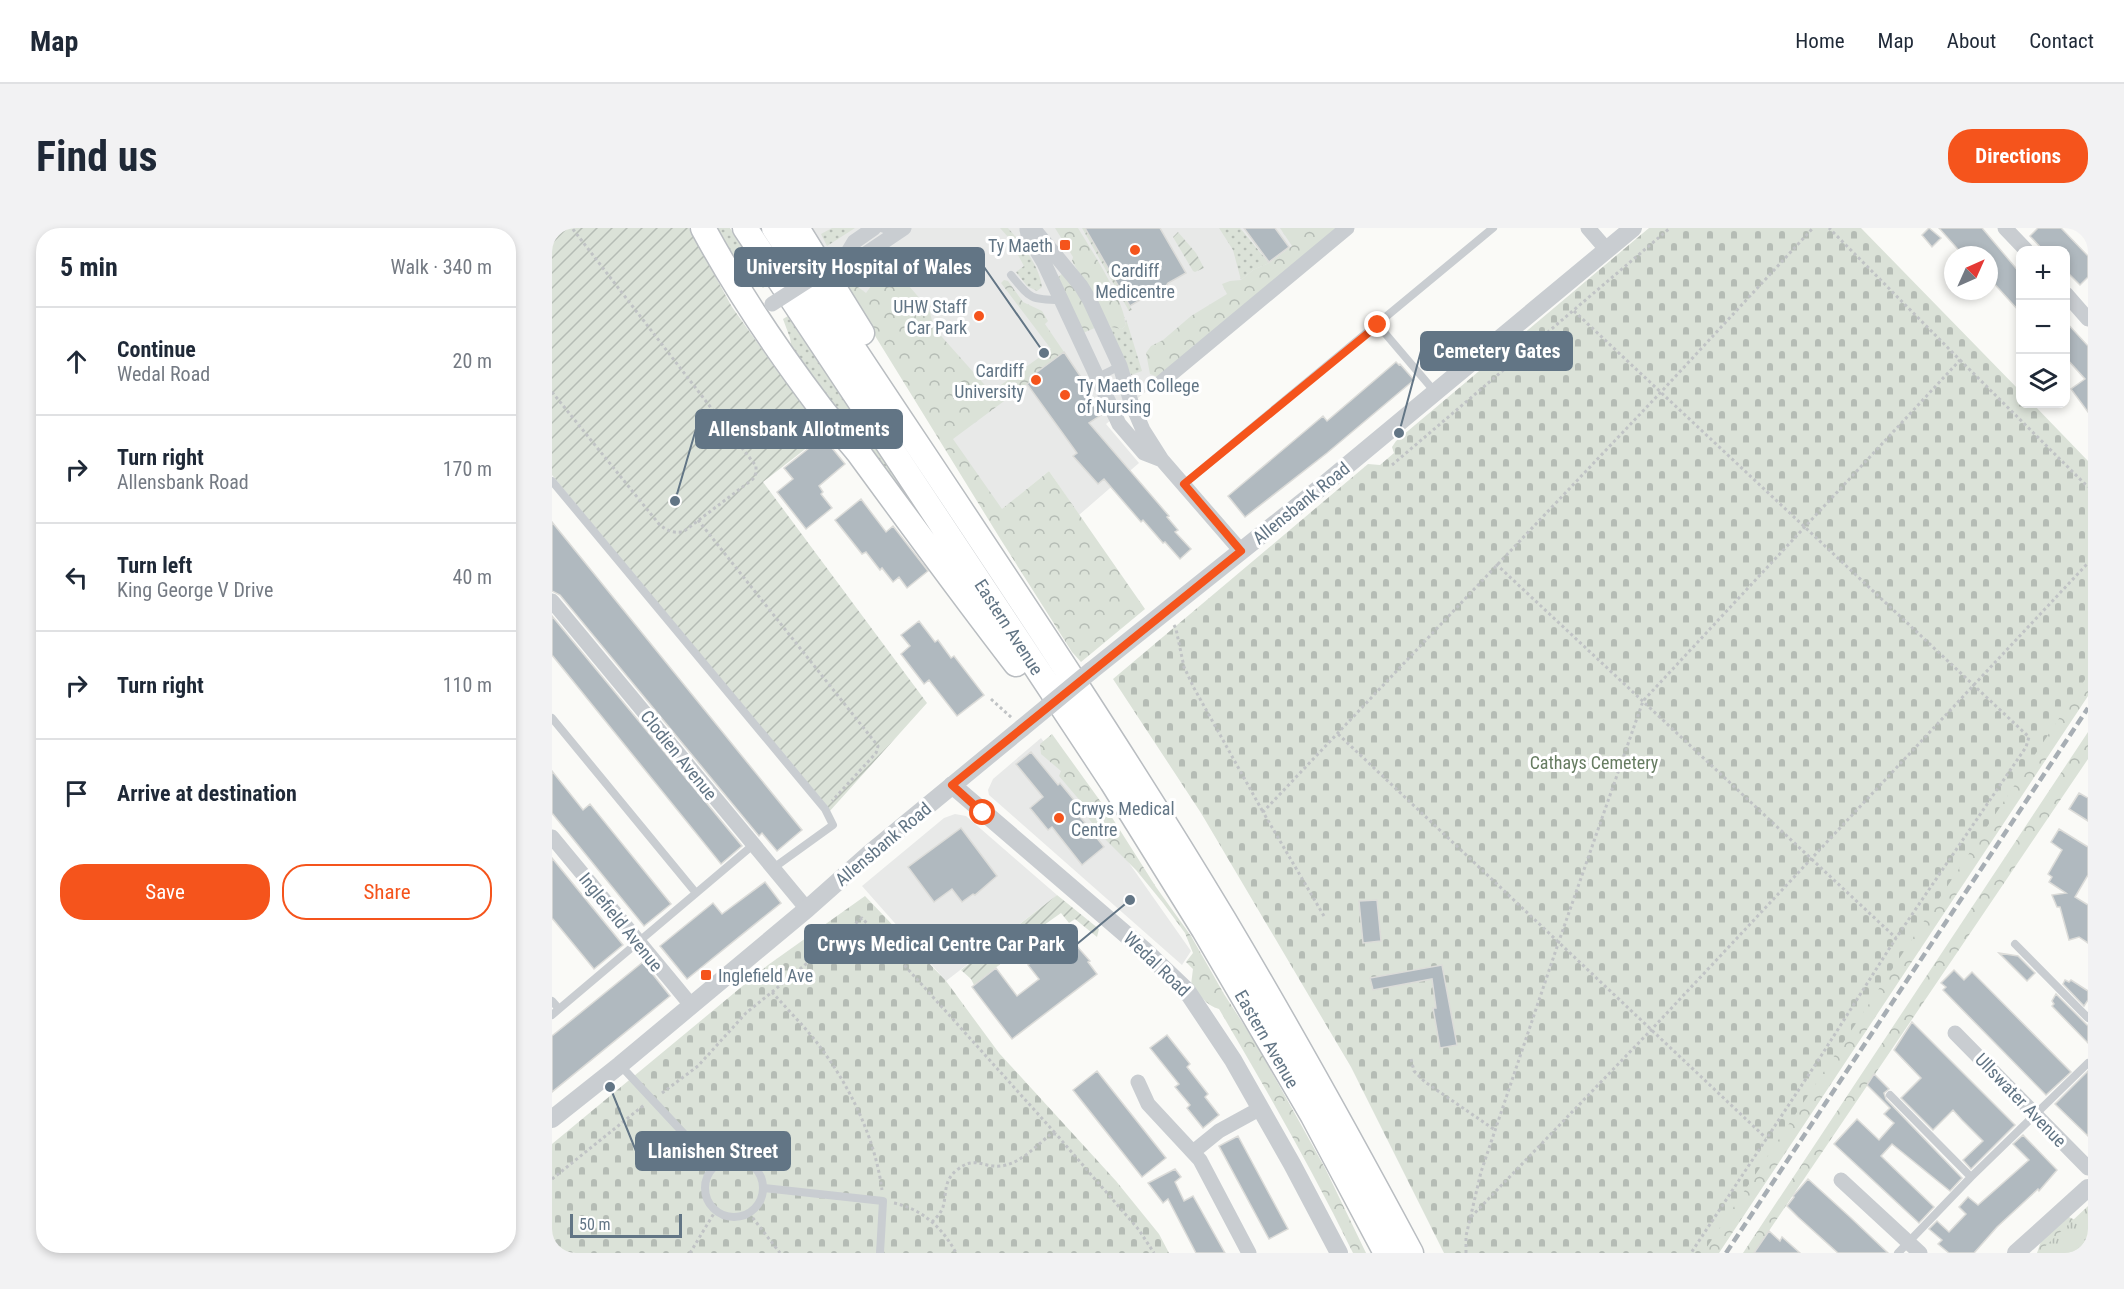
<!DOCTYPE html>
<meta charset="utf-8">
<style>
:root{--surface:#fff;--page:#f2f2f3;--text:#1f2937;--muted:#747a83;--line:#e0e1e3;--accent:#f5541c}
body{margin:0;font-family:"Roboto Condensed",sans-serif;background:var(--page);color:var(--text)}
.controls{position:absolute;right:18px;top:18px;display:grid;overflow:hidden;border-radius:12px;box-shadow:0 3px 9px #0003}
.controls button{width:54px;height:54px;display:grid;place-items:center;padding:0;border:0;border-bottom:2px solid var(--line);background:var(--surface);color:var(--text);font:30px sans-serif}
.compass{position:absolute;left:1392px;top:18px;width:54px;height:54px;border-radius:50%;background:var(--surface);box-shadow:0 3px 9px #0003;rotate:45deg}
.scale{position:absolute;left:18px;bottom:15px;width:112px;box-sizing:border-box;padding-left:6px;border:3px solid #627585;border-top:0;font-size:16px;line-height:21px;white-space:nowrap;color:#627585;-webkit-text-stroke:4px #fff;paint-order:stroke}
.stop{position:absolute;width:18px;height:18px;margin:-14px;border:4px solid #f5541c;border-radius:50%;background:#fff}
.stop.end{background:#f5541c;border-color:#fff;box-shadow:0 2px 6px #0008}
.list{margin:0;padding:0;list-style:none}
h2{display:flex;justify-content:space-between;align-items:center;height:78px;margin:0;padding:0 24px;font-size:26px}
h2 small{font-size:20px;font-weight:400;color:var(--muted)}
.list li{display:grid;grid-template-columns:39px 1fr auto;gap:18px;align-items:center;box-sizing:border-box;height:108px;padding:0 24px;border-top:2px solid var(--line)}
.list b{display:block;font-size:22px;white-space:nowrap}
.list p{margin:0;font-size:20px;white-space:nowrap;color:var(--muted)}
.list em{font-size:20px;font-style:normal;color:var(--muted)}
.actions{display:flex;gap:12px;padding:18px 24px}
.actions a{flex:1;padding:14px 0;border:2px solid var(--accent);border-radius:24px;text-align:center;font-size:21px;color:var(--accent)}
.actions .main{background:var(--accent);color:#fff}
.icon{flex:none;width:33px;height:33px;fill:none;stroke:currentColor;stroke-width:2;stroke-linecap:round;stroke-linejoin:round}
.map{position:relative;flex:none;width:1536px;height:1025px;overflow:hidden;border-radius:24px}
header{display:flex;align-items:center;gap:36px;box-sizing:border-box;height:84px;padding:0 30px;background:var(--surface);border-bottom:2px solid var(--line)}
header strong{font-size:28px}
nav{display:flex;gap:33px;margin-inline-start:auto;font-size:21px}
.intro{display:flex;align-items:center;justify-content:space-between;box-sizing:border-box;height:144px;padding:0 36px}
h1{margin:0;font-size:42px}
.button{padding:15px 27px;border-radius:24px;background:var(--accent);color:#fff;font-size:21px;font-weight:700}
main{display:flex;gap:36px;padding:0 36px}
aside{flex:1;background:var(--surface);border-radius:24px;box-shadow:0 3px 9px #0003}
.map>svg:first-child{display:block}
</style>
<header>
<strong>Map</strong>
<nav><a>Home</a><a>Map</a><a>About</a><a>Contact</a></nav>
</header>
<div class="intro"><h1>Find us</h1><a class="button">Directions</a></div>
<main>
<aside>
<h2>5 min<small>Walk · 340 m</small></h2>
<ul class="list">
<li><svg class="icon" aria-label="ahead" viewBox="0 0 24 24"><path d="M12 20V5M6 11l6-6 6 6"/></svg><div><b>Continue</b><p>Wedal Road</p></div><em>20 m</em></li>
<li><svg class="icon" aria-label="right" viewBox="0 0 24 24"><path d="M7 20v-9h11M14 6l5 5-5 5"/></svg><div><b>Turn right</b><p>Allensbank Road</p></div><em>170 m</em></li>
<li><svg class="icon" aria-label="left" viewBox="0 0 24 24"><path d="M17 20v-9H6M10 6l-5 5 5 5"/></svg><div><b>Turn left</b><p>King George V Drive</p></div><em>40 m</em></li>
<li><svg class="icon" aria-label="right" viewBox="0 0 24 24"><path d="M7 20v-9h11M14 6l5 5-5 5"/></svg><div><b>Turn right</b></div><em>110 m</em></li>
<li><svg class="icon" aria-label="arrive" viewBox="0 0 24 24"><path d="M6 21V4h12l-3 4 3 4H6"/></svg><div><b>Arrive at destination</b></div></li>
</ul>
<div class="actions"><a class="main">Save</a><a>Share</a></div>
</aside>
<div class="map">
<svg width="1536" height="1025" viewBox="0 0 1536 1025">
<defs>
<pattern id="grass-dots" width="8" height="8" patternUnits="userSpaceOnUse" patternTransform="scale(1.5)"><rect width="8" height="8" fill="#dbe2d8"/><path d="M2 2h.1M6 6h.1" fill="none" stroke="#b5bcb5" stroke-width="1.8" stroke-linecap="round"/></pattern>
<pattern id="forest-crowns" width="20" height="18" patternUnits="userSpaceOnUse" patternTransform="scale(1.5)"><rect width="20" height="18" fill="#dbe2d8"/><path d="M2 6a3 3 0 1 1 6 0M12 15a3 3 0 1 1 6 0" fill="none" stroke="#b5bcb5"/></pattern>
<pattern id="cemetery-stones" width="16" height="16" patternUnits="userSpaceOnUse" patternTransform="scale(1.5)"><rect width="16" height="16" fill="#dbe2d8"/><path d="M2 7V4a2 2 0 0 1 4 0v3zM10 15v-3a2 2 0 0 1 4 0v3z" fill="#b5bcb5"/></pattern>
<pattern id="park-tufts" width="24" height="20" patternUnits="userSpaceOnUse" patternTransform="scale(1.5)"><rect width="24" height="20" fill="#dbe2d8"/><path d="M3 7l-1-3M5 7V3M7 7l1-3M15 17l-1-3M17 17v-4M19 17l1-3" fill="none" stroke="#b5bcb5"/></pattern>
<pattern id="garden-furrows" width="10" height="10" patternUnits="userSpaceOnUse" patternTransform="scale(1.5)"><rect width="10" height="10" fill="#dbe2d8"/><path d="M-1 1l2-2M0 10L10 0M9 11l2-2" fill="none" stroke="#b5bcb5"/></pattern>
</defs>
<rect width="100%" height="100%" fill="#fafaf7"/>
<!-- built -->
<path fill="#e8e9e8" d="M 258,0 L 795,0 L 554,196 L 587,235 L 527,287 L 497,243 L 447,284 Z
M 489,510 L 639,723 L 630,737 L 437,567 L 436,562 L 441,551 Z
M 403,586 L 414,588 L 505,667 L 394,753 L 310,658 L 392,590 Z"/>
<!-- grass -->
<path fill="url(#grass-dots)" d="M 162,0 L 178,0 L 215,57 L 211,60 L 196,46 L 185,40 Z
M 280,0 L 303,0 L 275,18 L 269,6 Z
M 448,0 L 456,0 C 470,16 487,37 490,59 L 485,63 L 475,58 L 464,44 L 472,38 L 456,9 Z
M 667,0 L 688,0 L 717,35 L 701,42 L 689,52 L 681,22 Z
M 236,88 L 399,334 L 240,122 L 238,110 L 231,91 Z
M 574,91 L 590,143 L 579,147 L 556,95 L 559,99 L 570,101 L 573,98 Z"/>
<!-- forest -->
<path fill="url(#forest-crowns)" d="M 503,0 L 526,0 C 538,20 576,78 573,98 L 570,101 L 559,99 L 556,95 L 520,33 L 521,29 Z
M 728,0 L 788,0 L 608,150 L 598,146 L 594,125 L 599,118 L 611,112 L 639,88 L 675,66 L 670,56 L 678,53 L 689,52 L 701,42 L 717,35 L 740,18 Z
M 511,45 L 514,45 L 545,99 L 531,105 L 505,50 Z
M 293,49 L 314,65 L 319,58 L 322,49 L 336,53 L 341,59 L 346,58 L 350,50 L 377,81 L 382,100 L 439,164 L 499,121 L 449,55 L 452,52 L 456,53 L 471,74 L 490,83 L 496,93 L 493,96 L 512,124 L 477,150 L 479,153 L 401,211 L 450,281 L 497,243 L 593,381 L 529,434 L 520,424 L 449,312 L 288,51 Z
M 1536,439 L 1536,468 L 1167,1025 L 1145,1025 Z
M 1536,504 L 1536,531 L 1202,1025 L 1191,1025 Z
M 500,506 L 559,588 L 604,659 L 639,708 L 672,766 L 703,814 L 742,884 L 773,940 L 814,1025 L 801,1025 C 760,941 714,861 667,781 C 655,778 646,766 639,757 L 641,741 L 634,734 L 641,725 L 633,705 L 611,675 L 584,642 L 550,608 L 531,583 L 530,575 L 507,548 L 509,543 L 489,526 L 488,516 Z
M 1515,988 L 1525,993 L 1536,1025 L 1485,1025 L 1489,1013 Z"/>
<!-- cemetery -->
<path fill="url(#cemetery-stones)" d="M 1097,0 L 1309,0 L 1468,163 L 1468,176 L 1481,176 L 1536,233 L 1536,447 L 1151,1025 L 892,1025 L 799,839 L 649,585 L 561,451 L 816,236 L 828,237 L 842,225 L 840,219 L 844,213 Z
M 313,668 L 394,753 L 447,825 L 564,953 L 607,1006 L 617,1025 L 0,1025 L 0,916 L 216,737 Z"/>
<!-- park -->
<path fill="url(#park-tufts)" d="M 1536,978 L 1536,1025 L 1486,1025 Z"/>
<!-- garden -->
<path fill="url(#garden-furrows)" d="M 0,0 L 137,0 L 180,79 L 224,141 L 275,204 L 211,254 L 375,475 L 277,584 L 0,247 Z
M 530,0 L 534,0 L 580,82 L 577,83 Z
M 626,4 L 644,25 L 652,40 L 643,44 L 641,43 L 621,9 Z
M 505,667 L 547,701 L 545,709 L 523,691 L 517,695 L 509,685 L 475,709 L 477,713 L 422,757 L 419,751 L 409,742 Z"/>
<!-- building -->
<path fill="#b0b9bf" stroke="#dcdcd9" stroke-width="1.5" d="M 533,0 L 608,0 L 634,45 L 616,55 L 609,66 L 598,66 L 578,78 Z
M 692,0 L 723,0 L 737,19 L 717,34 Z
M 1377,0 L 1389,10 L 1380,19 L 1370,7 Z
M 1387,0 L 1430,0 L 1468,45 L 1468,84 L 1437,50 L 1437,27 L 1411,27 Z
M 1486,0 L 1509,0 L 1536,28 L 1536,49 L 1528,57 L 1514,43 L 1514,22 L 1491,22 L 1478,8 Z
M 1514,94 L 1536,118 L 1536,184 L 1519,161 L 1533,151 L 1514,130 Z
M 512,124 L 537,161 L 534,163 L 542,172 L 540,174 L 549,187 L 537,195 L 617,288 L 615,289 L 626,302 L 623,304 L 639,321 L 628,331 L 613,314 L 611,315 L 591,292 L 589,294 L 552,251 L 546,256 L 521,228 L 525,225 L 475,156 L 479,153 L 477,150 Z
M 844,134 L 847,137 L 848,136 L 862,152 L 775,225 L 693,289 L 676,268 L 771,188 L 775,193 Z
M 271,209 L 293,236 L 267,258 L 271,264 L 269,266 L 280,280 L 254,301 L 225,264 L 241,251 L 232,240 Z
M 309,271 L 334,304 L 341,298 L 376,343 L 355,360 L 347,349 L 341,354 L 330,340 L 328,342 L 314,324 L 310,326 L 283,292 Z
M 0,294 L 250,602 L 225,623 L 210,605 L 207,608 L 8,367 L 0,363 Z
M 0,388 L 190,618 L 169,636 L 0,427 Z
M 367,393 L 383,414 L 386,412 L 399,430 L 402,428 L 432,467 L 405,488 L 377,452 L 372,456 L 349,426 L 358,418 L 349,407 Z
M 479,524 L 506,557 L 508,555 L 526,577 L 522,581 L 552,619 L 530,637 L 500,599 L 496,602 L 478,580 L 491,569 L 464,536 Z
M 0,543 L 31,582 L 38,576 L 119,676 L 92,698 L 0,585 Z
M 1527,565 L 1536,570 L 1536,593 L 1517,581 Z
M 409,600 L 445,648 L 423,667 L 421,666 L 410,674 L 400,661 L 382,674 L 356,639 Z
M 1507,601 L 1536,619 L 1536,647 L 1523,669 L 1536,677 L 1536,715 L 1527,709 L 1517,712 L 1508,679 L 1505,679 L 1500,667 L 1514,665 L 1497,654 L 1500,649 L 1496,646 L 1510,622 L 1499,614 Z
M 0,630 L 71,717 L 42,741 L 0,690 Z
M 213,654 L 229,675 L 135,751 L 108,718 L 161,675 L 170,686 Z
M 825,672 L 829,713 L 811,715 L 807,673 Z
M 515,707 L 538,733 L 536,734 L 545,746 L 460,811 L 420,759 L 444,740 L 465,768 L 487,751 L 476,737 Z
M 1447,725 L 1466,728 L 1483,745 L 1475,753 Z
M 91,734 L 118,768 L 0,864 L 0,808 Z
M 890,737 L 905,817 L 888,820 L 881,780 L 884,780 L 880,751 L 821,762 L 818,750 Z
M 1402,742 L 1412,752 L 1420,744 L 1519,844 L 1494,867 L 1391,762 L 1394,759 L 1389,755 Z
M 1513,752 L 1517,754 L 1519,752 L 1536,763 L 1536,772 L 1532,778 L 1511,756 Z
M 1504,766 L 1536,798 L 1536,815 L 1500,778 L 1502,776 L 1500,773 Z
M 1360,794 L 1463,897 L 1419,941 L 1411,932 L 1431,913 L 1410,892 L 1401,882 L 1381,902 L 1349,870 L 1369,850 L 1342,822 Z
M 615,807 L 638,836 L 635,839 L 656,866 L 653,869 L 667,887 L 651,900 L 635,880 L 638,877 L 623,859 L 627,856 L 598,820 Z
M 545,843 L 614,930 L 590,949 L 521,862 Z
M 1536,843 L 1536,908 L 1503,876 Z
M 1322,846 L 1337,861 L 1332,865 L 1334,871 L 1410,950 L 1398,963 L 1340,916 L 1329,928 L 1382,979 L 1367,995 L 1282,916 L 1305,891 L 1327,912 L 1342,895 L 1332,886 L 1338,880 L 1315,857 Z
M 1471,907 L 1505,942 L 1487,963 L 1486,961 L 1445,999 L 1422,1025 L 1397,1025 L 1386,1016 L 1390,1012 L 1377,1001 L 1385,993 L 1397,1004 L 1414,986 L 1407,979 L 1416,969 L 1426,977 L 1477,932 L 1461,916 Z
M 686,908 L 736,1001 L 717,1011 L 667,918 Z
M 623,941 L 629,949 L 623,954 L 632,973 L 641,968 L 673,1025 L 644,1025 L 616,971 L 611,975 L 596,955 Z
M 1256,951 L 1299,990 L 1336,1025 L 1286,1025 L 1246,989 L 1235,978 L 1242,969 L 1241,968 Z
M 1217,1003 L 1228,1013 L 1230,1009 L 1248,1025 L 1202,1025 Z"/>
<g fill="none" stroke-linecap="round" stroke-linejoin="round">
<defs>
<path id="trunk" d="M 151,0 C 185,63 225,122 268,179 C 280,195 294,209 306,224 C 358,295 410,366 464,436
M 193,0 L 560,554 L 652,702 L 761,888 L 834,1025
M 222,0 C 372,230 530,456 672,692 C 737,801 799,913 859,1025
M 245,0 L 310,105"/>
</defs>
<!-- trunk casing -->
<use href="#trunk" stroke="#b9bdc1" stroke-width="27"/>
<!-- path -->
<path stroke="#c0c3c5" stroke-width="3" stroke-dasharray="3 3" stroke-linecap="butt" d="M 1022,83 L 1477,509 L 1474,519 L 1344,710 L 1269,828 L 1139,1025
M 1408,132 L 1536,259
M 0,164 L 107,296 C 115,303 121,305 131,304 L 201,251 L 204,245 L 204,238 L 20,0
M 840,237 L 1118,0
M 146,292 L 326,518 L 324,525 L 280,573
M 944,336 L 1344,710
M 622,397 L 624,401 L 632,439 L 642,460 L 711,584
M 439,471 L 460,490
M 786,506 L 1214,910
M 772,688 L 711,584 L 1109,164 L 1261,0
M 220,764 L 310,690 L 504,906
M 859,831 L 862,843 L 873,854 L 943,902
M 110,865 L 146,838 L 194,785 L 220,764 C 235,781 252,798 266,816 C 298,858 323,910 330,962
M 0,951 L 92,877
M 342,975 C 370,981 391,1000 404,1025
M 197,985 L 228,1025
M 919,989 L 1099,802 L 1536,335
M 380,994 C 384,990 389,985 391,979 C 395,965 391,953 405,942 C 423,927 431,940 449,938 C 468,936 485,917 499,906 L 504,906 L 587,1002 L 602,1025
M 0,1021 L 7,1025
M 138,1025 L 164,982
M 914,1025 L 914,1008 L 929,944 L 1007,713 L 1091,473 L 1408,132 L 1277,0"/>
<!-- service -->
<path stroke="#c9cdd1" stroke-width="8" d="M 329,0 L 335,2 L 338,0
M 459,47 C 478,70 478,72 508,72
M 826,97 L 883,164
M 544,150 L 568,138
M 0,253 L 273,581 L 281,597 L 220,641
M 632,256 L 941,0
M 0,490 L 144,665
M 1463,716 L 1536,790
M 0,773 L 7,781 L 0,787
M 7,781 L 201,617
M 68,837 L 163,939
M 1338,867 L 1419,949
M153 960a29 29 0 1 1 58 0a29 29 0 1 1-58 0Z
M 212,960 L 331,973 L 328,1025
M 1346,1025 L 1419,949 L 1536,835"/>
<!-- minor -->
<path stroke="#c9cdd1" stroke-width="15" d="M 475,0 L 485,5 L 529,58 L 538,73 L 568,138 L 579,174 L 591,202 L 610,232 L 689,323
M 1036,0 L 1055,22
M 1453,0 L 1474,22
M 475,2 L 477,10 L 492,35 L 567,196 L 592,225 L 610,232
M 293,29 L 312,27 L 352,0
M 293,29 L 302,14 L 322,0
M 1514,66 L 1536,91
M 606,157 L 795,0
M 0,373 L 255,681
M 0,609 L 139,777
M 1403,805 L 1536,940
M 586,854 L 596,876 L 648,932 L 697,1025
M 641,924 L 667,903 L 709,880
M 1289,952 L 1368,1025"/>
<!-- tertiary -->
<path stroke="#c9cdd1" stroke-width="18" d="M 539,443 L 768,260 L 1081,0
M 400,557 L 592,722 L 635,763 L 681,832 L 740,936 L 787,1025
M 0,891 L 68,837 L 255,681 L 317,626 L 470,500
M 1464,1025 L 1536,960"/>
<!-- trunk -->
<use href="#trunk" stroke="#fff" stroke-width="24"/>
<!-- rail -->
<path stroke="#a7aeb4" stroke-width="4.5" stroke-dasharray="9 4.5" stroke-linecap="butt" d="M 1174,1025 L 1536,480"/>
<!-- minor-bridge -->
<path stroke="#c9cdd1" stroke-width="15" d="M 220,76 L 293,29"/>
<!-- tertiary-bridge -->
<path stroke="#c9cdd1" stroke-width="18" d="M 470,500 L 539,443"/>
</g>
<g fill="none" stroke-linecap="round" stroke-linejoin="round">
<!-- route -->
<path stroke="#f5541c" stroke-width="8" d="M 431,585 L 400,557 L 689,323 L 632,256 L 826,97"/>
</g>
<!-- markers -->
<g fill="#f5541c" stroke="#fff" stroke-width="2">
<rect x="507" y="11" width="12" height="12" rx="3"/>
<circle cx="583" cy="22" r="6"/>
<circle cx="427" cy="88" r="6"/>
<circle cx="484" cy="152" r="6"/>
<circle cx="513" cy="167" r="6"/>
<circle cx="507" cy="590" r="6"/>
<rect x="148" y="741" width="12" height="12" rx="3"/>
</g>
<g text-anchor="middle" dominant-baseline="central" stroke-width="6" stroke-linejoin="round" paint-order="stroke">
<!-- poi labels -->
<g font-size="18" fill="#627585" stroke="#fff" text-anchor="end">
<text x="501" y="17">Ty Maeth</text>
<text x="583" y="42" text-anchor="middle">Cardiff<tspan x="583" dy="21">Medicentre</tspan></text>
<text x="415" y="78">UHW Staff<tspan x="415" dy="21">Car Park</tspan></text>
<text x="472" y="142">Cardiff<tspan x="472" dy="21">University</tspan></text>
<text x="525" y="157" text-anchor="start">Ty Maeth College<tspan x="525" dy="21">of Nursing</tspan></text>
<text x="519" y="580" text-anchor="start">Crwys Medical<tspan x="519" dy="21">Centre</tspan></text>
<text x="166" y="747" text-anchor="start">Inglefield Ave</text>
</g>
<!-- street labels -->
<g font-size="18" fill="#627585" stroke="#fff">
<text transform="translate(749 275) rotate(-39)">Allensbank Road</text>
<text transform="translate(457 399) rotate(57)">Eastern Avenue</text>
<text transform="translate(127 527) rotate(51)">Clodien Avenue</text>
<text transform="translate(331 616) rotate(-40)">Allensbank Road</text>
<text transform="translate(69 694) rotate(51)">Inglefield Avenue</text>
<text transform="translate(605 736) rotate(44)">Wedal Road</text>
<text transform="translate(715 811) rotate(60)">Eastern Avenue</text>
<text transform="translate(1469 872) rotate(46)">Ullswater Avenue</text>
</g>
<!-- park labels -->
<g font-size="18" fill="#667c61" stroke="#fff">
<text x="1042" y="534">Cathays Cemetery</text>
</g>
</g>
<!-- callouts -->
<path fill="none" stroke="#627585" stroke-width="2" d="M492 125L432 39M847 205L869 123M123 273L144 201M578 672L525 716M58 859L84 923"/>
<g fill="#627585" stroke="#fff" stroke-width="2">
<circle cx="492" cy="125" r="6"/>
<circle cx="847" cy="205" r="6"/>
<circle cx="123" cy="273" r="6"/>
<circle cx="578" cy="672" r="6"/>
<circle cx="58" cy="859" r="6"/>
</g>
<g fill="#627585" stroke="#627585" stroke-width="2">
<rect x="183" y="20" width="249" height="38" rx="6"/>
<rect x="869" y="104" width="151" height="38" rx="6"/>
<rect x="144" y="182" width="206" height="38" rx="6"/>
<rect x="253" y="697" width="272" height="38" rx="6"/>
<rect x="84" y="904" width="154" height="38" rx="6"/>
</g>
<g font-size="20" text-anchor="middle" font-weight="bold" fill="#fff">
<text x="307" y="46">University Hospital of Wales</text>
<text x="945" y="130">Cemetery Gates</text>
<text x="247" y="208">Allensbank Allotments</text>
<text x="389" y="723">Crwys Medical Centre Car Park</text>
<text x="161" y="930">Llanishen Street</text>
</g>
</svg>
<div class="controls">
<button>+</button>
<button>−</button>
<button><svg class="icon" aria-label="layers" viewBox="0 0 24 24"><path d="M12 4l9 5-9 5-9-5zM3 14l9 5 9-5"/></svg></button>
</div>
<svg class="compass" viewBox="-18 -18 36 36"><path d="M0-13l5 13h-10z" fill="#e53935"/><path d="M0 13l5-13h-10z" fill="#747a83"/></svg>
<div class="scale">50 m</div>
<div class="stop" style="left:431px;top:585px"></div>
<div class="stop end" style="left:826px;top:97px"></div>
</div>
</main>
